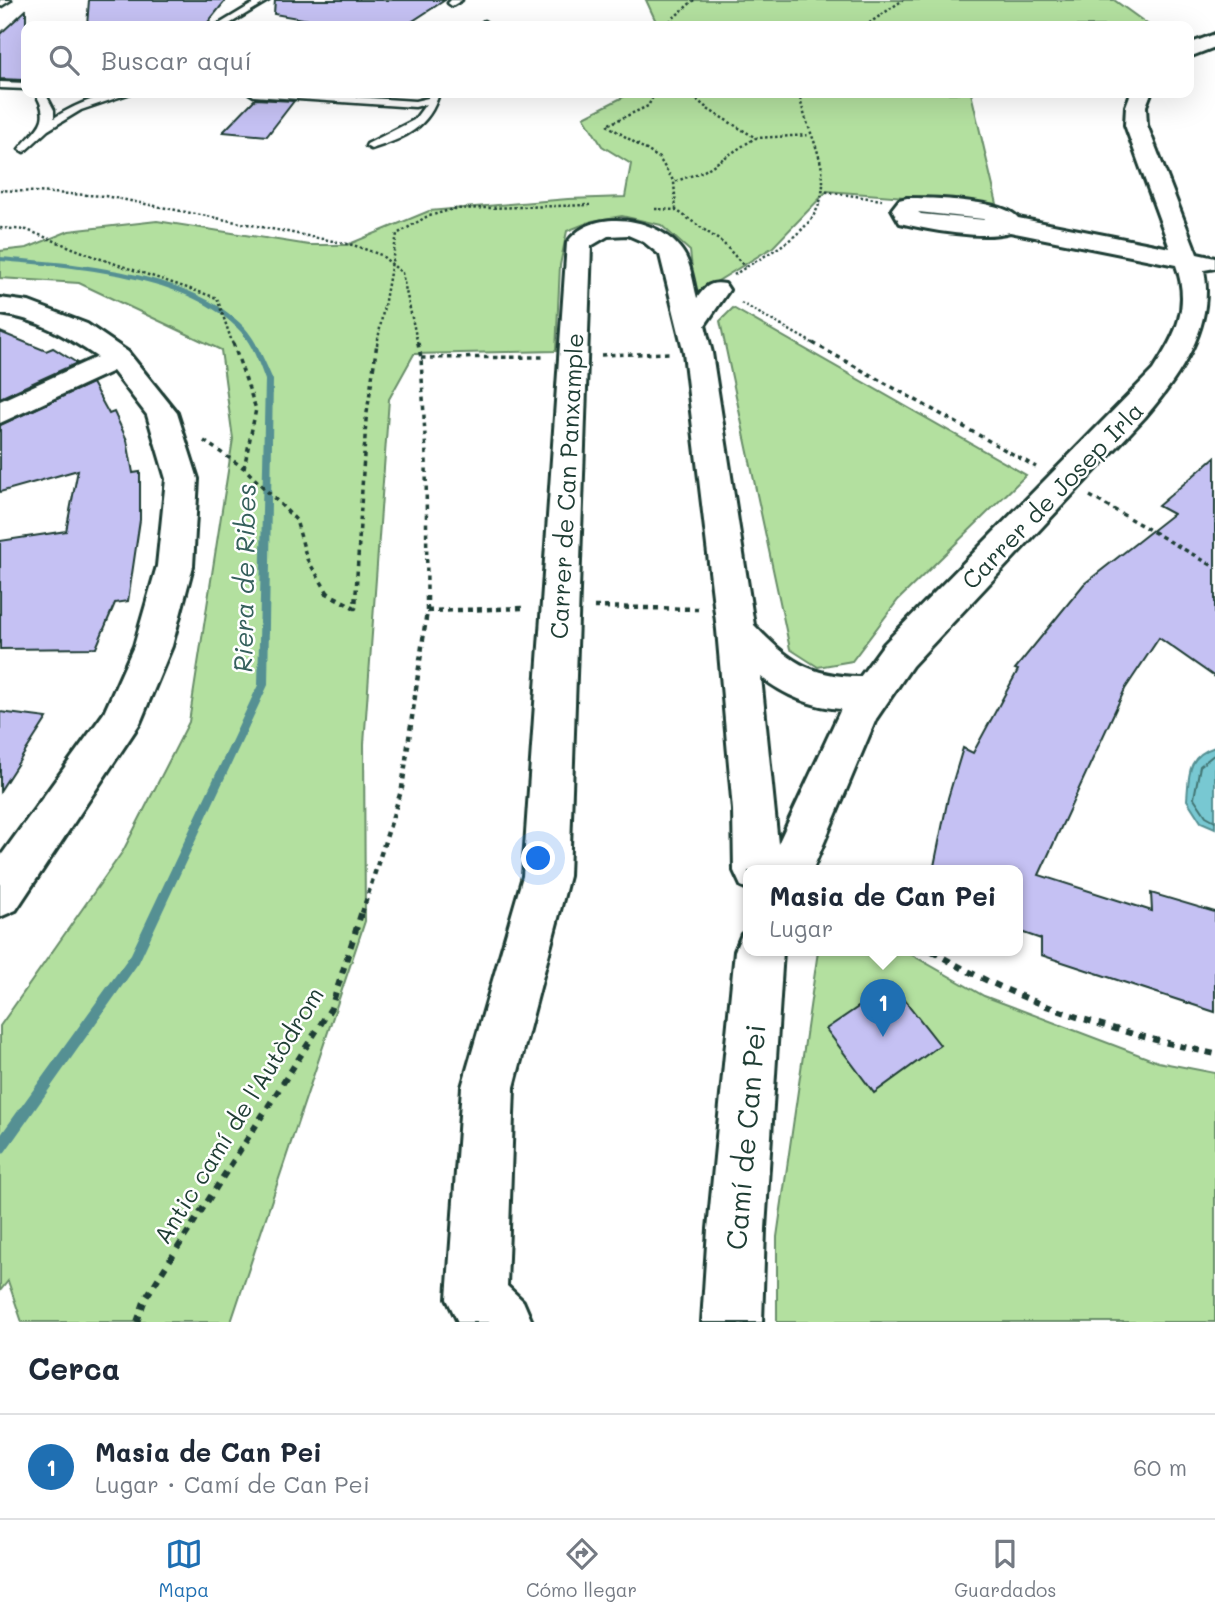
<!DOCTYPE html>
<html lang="es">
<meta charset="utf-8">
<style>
:root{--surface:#fff;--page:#f6f6f7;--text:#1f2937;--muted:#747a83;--line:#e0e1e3;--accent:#1f6fb2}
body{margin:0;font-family:Mali,sans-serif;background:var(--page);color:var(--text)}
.you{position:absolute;left:539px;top:859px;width:24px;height:24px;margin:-18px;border:5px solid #fff;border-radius:50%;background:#1a73e8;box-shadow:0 0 0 10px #1a73e833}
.badge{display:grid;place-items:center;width:46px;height:46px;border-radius:50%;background:var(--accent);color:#fff;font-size:23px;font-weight:700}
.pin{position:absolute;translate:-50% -58px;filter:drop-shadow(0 2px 4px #0008)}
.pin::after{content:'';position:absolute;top:37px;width:24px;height:21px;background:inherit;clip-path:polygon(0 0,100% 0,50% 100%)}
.popup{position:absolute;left:743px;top:865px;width:280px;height:91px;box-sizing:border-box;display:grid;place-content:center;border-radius:14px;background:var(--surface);filter:drop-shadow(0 2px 5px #0005);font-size:23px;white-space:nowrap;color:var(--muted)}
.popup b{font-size:26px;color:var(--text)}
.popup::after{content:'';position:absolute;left:50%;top:100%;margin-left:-14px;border:14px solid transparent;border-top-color:var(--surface)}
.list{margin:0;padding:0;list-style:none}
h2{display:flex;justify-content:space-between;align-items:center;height:91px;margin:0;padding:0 28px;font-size:30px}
h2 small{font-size:23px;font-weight:400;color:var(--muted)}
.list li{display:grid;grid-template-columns:46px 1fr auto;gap:21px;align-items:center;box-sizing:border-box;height:105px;padding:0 28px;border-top:2px solid var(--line)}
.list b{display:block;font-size:26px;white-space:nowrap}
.list p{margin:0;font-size:23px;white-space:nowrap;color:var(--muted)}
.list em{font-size:23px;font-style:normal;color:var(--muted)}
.icon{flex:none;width:38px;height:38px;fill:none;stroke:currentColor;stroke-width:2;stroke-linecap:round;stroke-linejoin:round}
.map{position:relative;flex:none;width:1215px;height:1322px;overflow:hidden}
.search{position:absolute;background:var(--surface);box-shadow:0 7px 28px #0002;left:21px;right:21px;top:21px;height:77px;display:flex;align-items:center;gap:18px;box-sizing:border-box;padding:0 24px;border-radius:14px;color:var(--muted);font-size:26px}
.sheet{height:196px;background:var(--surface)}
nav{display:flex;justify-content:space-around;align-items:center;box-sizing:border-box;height:98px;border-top:2px solid var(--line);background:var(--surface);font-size:19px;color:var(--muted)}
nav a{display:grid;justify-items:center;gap:4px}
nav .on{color:var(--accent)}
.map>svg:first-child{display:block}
</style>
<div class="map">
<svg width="1215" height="1322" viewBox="0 0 1215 1322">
<rect width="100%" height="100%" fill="#fff"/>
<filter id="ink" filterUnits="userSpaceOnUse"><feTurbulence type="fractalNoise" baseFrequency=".0143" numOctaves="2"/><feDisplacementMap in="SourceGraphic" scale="14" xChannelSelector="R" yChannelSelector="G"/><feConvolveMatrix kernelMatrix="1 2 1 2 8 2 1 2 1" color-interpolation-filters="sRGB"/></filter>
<g filter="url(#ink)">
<!-- green -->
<path fill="#b3e09f" stroke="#698e6a" stroke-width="2" d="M 646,0 L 1114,0 L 1150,26 L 658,26 Z
M 631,93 L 971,93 L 997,204 L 827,191 L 773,247 L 695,295 L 690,251 L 661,225 L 622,216 L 592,221 L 567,231 L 560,265 L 556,351 L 414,354 L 389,399 L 364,744 L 365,921 L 231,1322 L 22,1322 L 8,1281 L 0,1291 L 0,1026 L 123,851 L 189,722 L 233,439 L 221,350 L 79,283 L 0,278 L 0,251 L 27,248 L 69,231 L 157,221 L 309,245 L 347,245 L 429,211 L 568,199 L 625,197 L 631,164 L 602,146 L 584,117 Z
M 733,308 L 1026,475 L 898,600 L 852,661 L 818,667 L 790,649 L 720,321 Z
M 818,951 L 905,951 L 984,996 L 1158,1062 L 1215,1073 L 1215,1322 L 777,1322 L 777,1237 Z"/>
<!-- water -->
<path fill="#78c8d2" stroke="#549093" stroke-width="2" d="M 1215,747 L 1215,828 L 1201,822 L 1187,800 C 1189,774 1187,756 1215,747 Z"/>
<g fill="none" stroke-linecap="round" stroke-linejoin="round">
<!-- shore -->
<path stroke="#437573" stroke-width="2" d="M 1215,754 L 1200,766 L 1194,798 L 1206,816 L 1215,821"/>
<!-- stream -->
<path fill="#549093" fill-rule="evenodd" d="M 0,257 C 72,263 193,271 245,328 C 258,343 265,362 273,380 L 268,685 L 139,962 L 5,1152 L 0,1154 L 0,1136 L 131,954 L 258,685 L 265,380 C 259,364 253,346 241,332 C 191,275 71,267 0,261 Z"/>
</g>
<!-- building -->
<path fill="#c5c1f3" stroke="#1f3d34" stroke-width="2" d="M 89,0 L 226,0 L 205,26 L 87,26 Z
M 275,0 L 445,0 L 405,26 L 344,26 L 274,14 Z
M 26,10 L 26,78 L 23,80 L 0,79 L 0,34 Z
M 255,99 L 294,101 L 267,136 L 223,132 Z
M 0,332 L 46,351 L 53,348 L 77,363 L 0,398 Z
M 92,383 L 109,414 L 114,412 L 127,440 L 133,473 L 140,472 L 140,520 L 128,601 L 115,603 L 96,648 L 0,649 L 0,541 L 66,531 L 78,470 L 0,492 L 0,425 Z
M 1215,457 L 1215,677 L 1159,638 L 1125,689 L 1039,875 L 1152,911 L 1151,893 L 1215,912 L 1215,1012 L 1041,955 L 1041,939 L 1018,931 L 1018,871 L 933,871 L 948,798 L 963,748 L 973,753 L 1018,670 L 1015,669 L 1084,584 L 1173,514 L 1158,506 Z
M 0,712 L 47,718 L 0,791 Z
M 892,984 L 940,1045 L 874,1093 L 826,1029 Z"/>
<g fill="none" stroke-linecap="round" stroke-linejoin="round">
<defs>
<path id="lane" d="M 0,0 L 11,0 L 0,7 Z
M 259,0 L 269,0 L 226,26 L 216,26 Z
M 451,0 L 462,0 L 452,6 L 448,3 Z
M 484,21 L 488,24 L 487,26 L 478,26 Z
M 0,82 L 26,83 L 26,89 L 0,88 Z
M 35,93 L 45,93 L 54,110 L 54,118 C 76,104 104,92 131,93 L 81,110 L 48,130 L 24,152 L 19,149 C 36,128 53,122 35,93 Z
M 249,93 L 295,93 L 415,101 L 428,98 L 429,93 L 439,93 C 430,127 404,139 371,149 L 366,146 L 367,144 L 414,120 L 426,104 L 415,107 L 254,96 Z"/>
<path id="street" d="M 1215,34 L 1215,47 L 1189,57 L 1189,44 Z
M 1131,93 L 1151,93 L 1146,106 L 1147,125 L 1197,254 L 1215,258 L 1215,268 L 1204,270 C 1215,327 1179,377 1145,417 L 912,666 L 876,719 L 812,871 L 748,871 L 748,889 L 741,886 L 734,871 L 733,810 L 717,630 L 684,353 L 660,255 L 644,242 L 628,235 L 608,236 L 591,246 L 569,876 L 514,1087 L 507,1286 L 523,1301 L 532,1322 L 458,1322 L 447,1299 L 462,1087 L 523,876 L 567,243 C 592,206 659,217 682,251 C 691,263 693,283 697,298 C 706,286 710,281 725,284 L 729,290 L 705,325 L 712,353 L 754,625 C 789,661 808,676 860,677 L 884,644 L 1153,370 C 1176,335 1191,307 1176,265 L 1010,232 C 982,240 929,230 900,223 L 892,209 L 899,200 L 907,198 C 930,198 1005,200 1018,218 L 1170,248 L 1125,125 L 1126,106 ZM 918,212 L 983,219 L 985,220 L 921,214 ZM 761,677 C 784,695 812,707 841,709 L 778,844 Z
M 0,298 L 29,302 L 87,324 L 128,352 L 177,413 L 198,479 L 193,566 L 172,646 L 140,723 L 16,910 L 0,917 L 0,857 L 104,713 L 134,646 L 157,566 L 166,479 L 147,415 L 113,371 L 0,423 L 0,401 L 97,357 C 68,337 36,318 0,314 Z
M 748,932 L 748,951 L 783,951 L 765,1229 L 762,1322 L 702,1322 L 708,1229 L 735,951 L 742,934 Z"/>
</defs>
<!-- lane casing -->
<use href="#lane" stroke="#1f3d34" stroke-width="5"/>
<!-- street casing -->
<use href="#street" stroke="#1f3d34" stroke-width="6"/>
<!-- path-far3 -->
<path stroke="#1f3d34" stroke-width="2.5" stroke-dasharray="2.5 2.5" stroke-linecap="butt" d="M 672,26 L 670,21 L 694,0
M 865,26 L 903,0
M 655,93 L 648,106 L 607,125 L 659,158 L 674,182
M 689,93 L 709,110 L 756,138 L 810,135
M 0,190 L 105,196 L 353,245 L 381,255 L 402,273 L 418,345
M 821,191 L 882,200
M 655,209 L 676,210 L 723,243 L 745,267
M 676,210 L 674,182 L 704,171 L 755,138
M 0,228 L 27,230 L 98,258 L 217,298 L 233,345
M 734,275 C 778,245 837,227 820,160 C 814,137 803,117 799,93
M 741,303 L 816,345
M 377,345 L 397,234 L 426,217 L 453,209 L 590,205"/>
<!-- path-far2 -->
<path stroke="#1f3d34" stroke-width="3.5" stroke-dasharray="4.5 4.5" stroke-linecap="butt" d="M 233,343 L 256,409 L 244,468
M 418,343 L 421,358 L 426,456 L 427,593
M 813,343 L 1036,467
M 601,355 L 670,353
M 421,358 L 544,357
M 204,441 L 244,468 L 296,520 L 307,559 L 328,593
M 1090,496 L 1215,567
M 356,593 L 366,420 L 377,343"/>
<!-- path-far1 -->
<path stroke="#1f3d34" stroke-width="4.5" stroke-dasharray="5 5" stroke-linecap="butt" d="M 325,592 L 355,608 L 356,592
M 594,607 L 698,609
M 427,611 L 526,608
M 362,913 L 402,788 L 427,611 L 427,592"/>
<!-- path -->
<path stroke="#1f3d34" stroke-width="6" stroke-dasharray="7 7" stroke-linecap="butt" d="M 932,951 C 1020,1004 1115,1032 1215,1054
M 137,1322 L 145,1299 L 331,1008 L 362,911"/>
<!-- lane -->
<use href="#lane" fill="#fff" fill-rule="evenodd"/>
<!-- street -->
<use href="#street" fill="#fff" fill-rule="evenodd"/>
</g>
</g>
<g text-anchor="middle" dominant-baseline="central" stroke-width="5" stroke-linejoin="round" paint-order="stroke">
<!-- street labels -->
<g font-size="24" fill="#1f3d34" stroke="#fff">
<text transform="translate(566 486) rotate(-87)">Carrer de Can Panxample</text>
<text transform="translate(1052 495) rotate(-46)">Carrer de Josep Irla</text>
<text transform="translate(238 1115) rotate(-58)">Antic camí de l'Autòdrom</text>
</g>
<!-- water labels -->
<g font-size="26" font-style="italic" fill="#35605c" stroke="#fff">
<text transform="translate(244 578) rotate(-89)">Riera de Ribes</text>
</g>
<!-- near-street labels -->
<g font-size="28" fill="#1f3d34" stroke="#fff">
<text transform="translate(745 1137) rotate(-85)">Camí de Can Pei</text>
</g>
</g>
</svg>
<div class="you"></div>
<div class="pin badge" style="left:883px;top:1037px">1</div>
<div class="popup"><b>Masia de Can Pei</b>Lugar</div>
<div class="search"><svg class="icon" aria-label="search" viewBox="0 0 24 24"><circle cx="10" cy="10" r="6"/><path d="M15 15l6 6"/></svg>Buscar aquí</div>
</div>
<section class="sheet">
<h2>Cerca<small></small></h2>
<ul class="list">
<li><span class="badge">1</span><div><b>Masia de Can Pei</b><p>Lugar · Camí de Can Pei</p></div><em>60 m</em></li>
</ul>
</section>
<nav>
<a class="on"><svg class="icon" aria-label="map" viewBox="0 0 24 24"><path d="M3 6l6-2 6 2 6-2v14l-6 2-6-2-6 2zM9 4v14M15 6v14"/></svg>Mapa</a>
<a><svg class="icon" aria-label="directions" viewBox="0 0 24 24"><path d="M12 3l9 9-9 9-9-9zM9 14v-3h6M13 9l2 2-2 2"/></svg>Cómo llegar</a>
<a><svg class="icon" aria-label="saved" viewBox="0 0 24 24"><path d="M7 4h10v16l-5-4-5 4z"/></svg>Guardados</a>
</nav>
